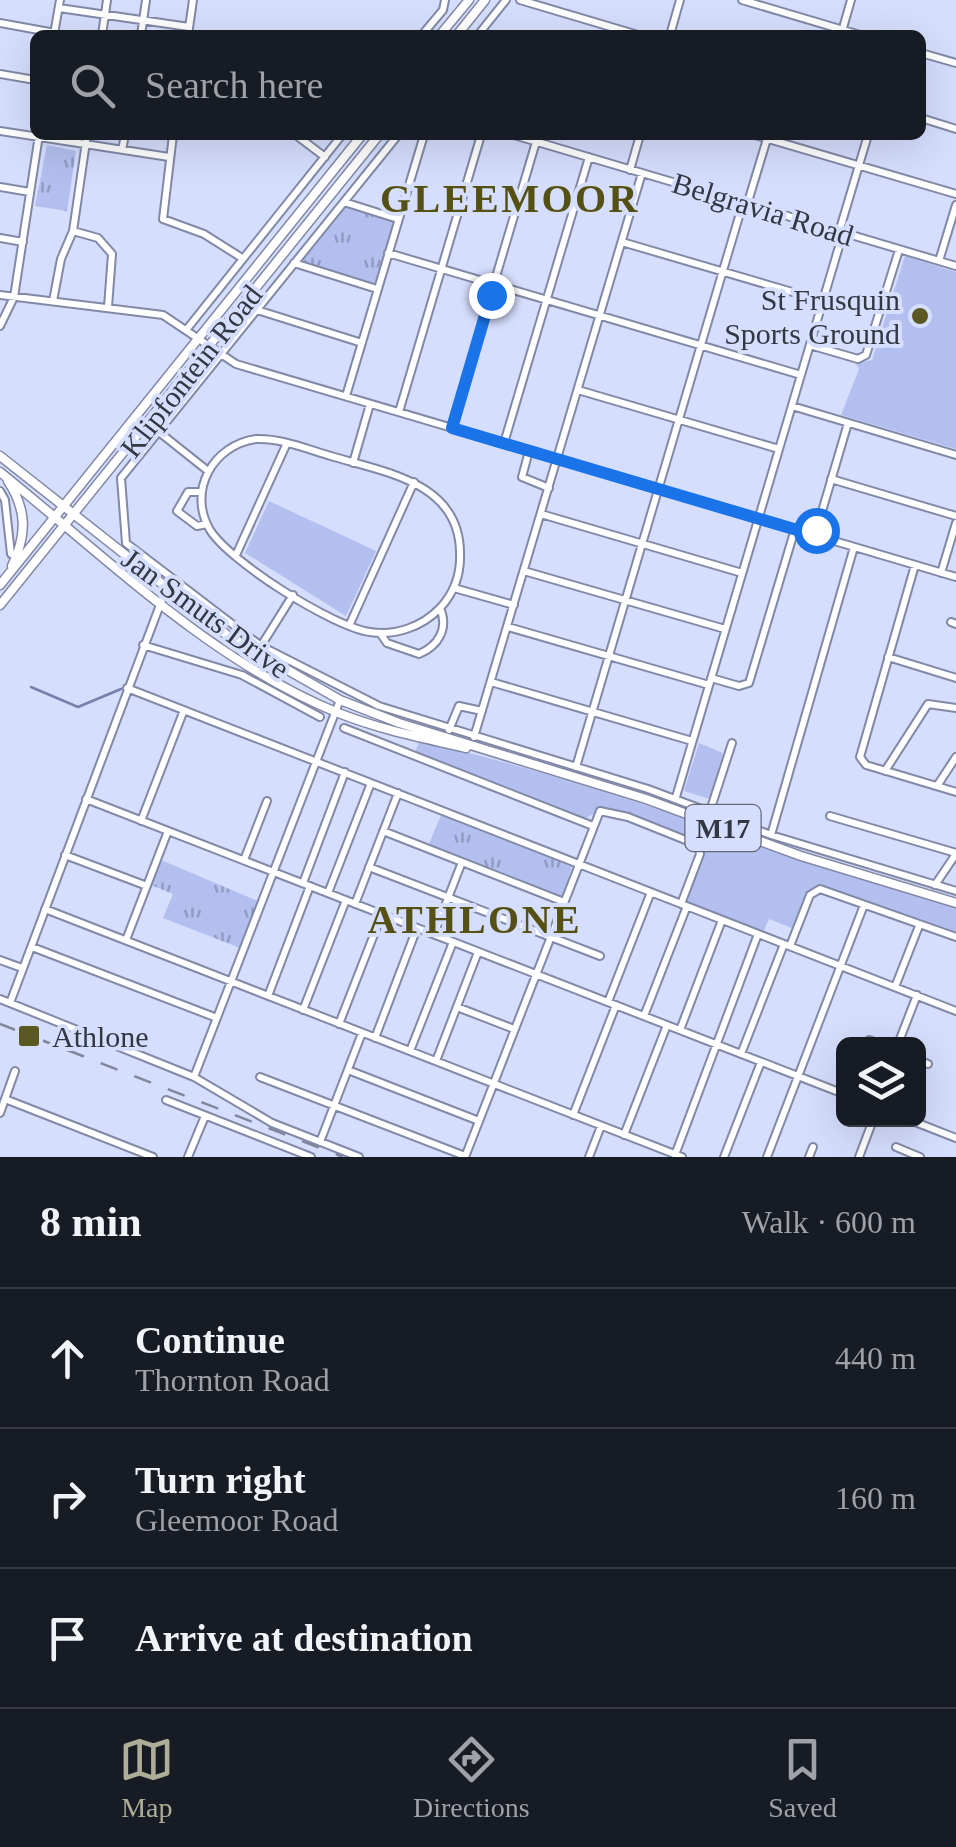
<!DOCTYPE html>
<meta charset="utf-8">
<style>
:root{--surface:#171b24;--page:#20242c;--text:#f1f3f6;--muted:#9ea1a6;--line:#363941;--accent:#aead98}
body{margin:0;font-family:"Times New Roman",serif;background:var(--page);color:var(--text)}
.controls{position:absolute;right:30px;bottom:30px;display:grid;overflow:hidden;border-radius:15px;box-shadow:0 10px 40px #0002}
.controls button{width:90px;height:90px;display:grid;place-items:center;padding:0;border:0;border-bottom:2px solid var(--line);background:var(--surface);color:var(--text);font:50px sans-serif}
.stop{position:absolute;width:30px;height:30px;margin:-22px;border:8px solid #1a73e8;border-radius:50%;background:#fff}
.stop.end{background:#1a73e8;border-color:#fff;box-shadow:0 2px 10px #0008}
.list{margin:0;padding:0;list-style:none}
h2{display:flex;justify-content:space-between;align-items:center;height:130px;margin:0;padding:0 40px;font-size:42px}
h2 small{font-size:32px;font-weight:400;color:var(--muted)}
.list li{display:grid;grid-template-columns:65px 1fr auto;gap:30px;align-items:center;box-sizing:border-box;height:140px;padding:0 40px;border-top:2px solid var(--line)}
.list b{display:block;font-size:38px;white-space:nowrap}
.list p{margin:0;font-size:32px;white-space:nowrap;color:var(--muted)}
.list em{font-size:32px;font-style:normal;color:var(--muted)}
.icon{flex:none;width:55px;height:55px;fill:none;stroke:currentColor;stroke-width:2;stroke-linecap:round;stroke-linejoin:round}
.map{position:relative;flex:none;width:956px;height:1157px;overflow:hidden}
.search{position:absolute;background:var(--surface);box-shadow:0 10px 40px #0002;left:30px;right:30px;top:30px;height:110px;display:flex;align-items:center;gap:25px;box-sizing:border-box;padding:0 35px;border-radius:15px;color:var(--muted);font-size:38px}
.sheet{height:550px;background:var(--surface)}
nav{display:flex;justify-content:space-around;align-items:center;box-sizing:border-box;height:140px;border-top:2px solid var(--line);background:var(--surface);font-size:28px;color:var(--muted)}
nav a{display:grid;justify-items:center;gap:5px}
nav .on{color:var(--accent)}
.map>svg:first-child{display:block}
</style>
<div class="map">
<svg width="956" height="1157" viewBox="0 0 956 1157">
<defs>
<pattern id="park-tufts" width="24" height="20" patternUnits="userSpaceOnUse" patternTransform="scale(2.5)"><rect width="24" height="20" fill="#b3bfef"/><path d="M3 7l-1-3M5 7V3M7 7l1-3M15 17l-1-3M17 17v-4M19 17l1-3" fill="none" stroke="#929cc3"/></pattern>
</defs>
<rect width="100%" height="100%" fill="#d6defe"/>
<!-- grass -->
<path fill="#b3bfef" d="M 905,256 L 956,272 L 956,449 L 841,415 L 859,369 L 856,364 L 872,360 Z
M 269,501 L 376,551 L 346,616 L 245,553 Z
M 419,741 C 603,782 776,854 956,908 L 956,934 L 819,886 L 808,892 L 794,929 L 769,919 L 763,933 L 685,903 L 702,858 L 700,842 L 606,807 L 584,819 L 415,753 Z
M 699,743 L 723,753 L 710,799 L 684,791 Z"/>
<!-- park -->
<path fill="url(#park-tufts)" d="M 47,145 L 76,151 L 67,211 L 35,206 Z
M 346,207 L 396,221 L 376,284 L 302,261 Z
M 441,815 L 572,866 L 563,897 L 428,846 Z
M 161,860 L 258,901 L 240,948 L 163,918 L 173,894 L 151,885 Z"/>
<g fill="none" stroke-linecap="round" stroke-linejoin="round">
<!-- stream -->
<path stroke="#7680ad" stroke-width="2.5" d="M 31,687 L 78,707 L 121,689"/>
<defs>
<path id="minor" d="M 520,0 L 638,35
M 742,0 L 860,35
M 59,8 L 189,27
M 0,23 L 55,33
M 54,34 L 60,0
M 102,35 L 107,0
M 141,35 L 146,0
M 188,35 L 193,0
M 422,35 L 443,10 L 445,0
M 478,35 L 506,0
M 670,35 L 680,0
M 841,35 L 851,0
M 921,53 L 956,63
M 0,74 L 35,80
M 921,118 L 956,129
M 0,131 L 169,157
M 173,135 L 163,219 L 204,234 L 242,258
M 296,135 L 325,157
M 398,135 L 121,478 L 126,543 L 261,646 L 379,706 L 648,789 L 771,835 L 956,891
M 514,135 L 956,266
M 755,135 L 956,194
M 122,150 L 125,135
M 630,170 L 640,135
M 0,187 L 30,192
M 344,202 L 398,219
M 747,205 L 767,139
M 73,231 L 98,238 L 112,254 L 108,307
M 839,232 L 868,135
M 0,238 L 23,242
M 622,242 L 823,301
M 388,253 L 801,375
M 939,261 L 956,205
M 294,263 L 377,289
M 0,295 L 163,315 L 236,364 L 956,577
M 53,301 L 61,259 L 73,231 L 87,135
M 257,310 L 362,343
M 0,326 L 14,297 L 39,135
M 187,329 L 342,135
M 810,345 L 858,359 L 866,355 L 899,250
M 578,390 L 779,449
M 346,396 L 424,135
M 792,406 L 956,455
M 399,412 L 481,135
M 451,428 L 536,142
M 159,432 L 208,471
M 256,439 C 281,438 307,449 331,456 C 384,472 459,482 460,552 C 461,573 454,593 440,608 C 422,627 395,636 370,632 C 333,627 230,562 210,530 C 187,491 213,445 256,439 Z
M 504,443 L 589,157
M 529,451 L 522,477 L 549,488
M 353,463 L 370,404
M 831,479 L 956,516
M 0,491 L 5,500 L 11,554
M 202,492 L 188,492 L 177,511 L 197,526 L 207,524
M 541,514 L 742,573
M 815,535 L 848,423
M 236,555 L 287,443
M 915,565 L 860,757 L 866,765 L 956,792
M 524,571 L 725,629
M 941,573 L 956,523
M 454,588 L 514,605
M 951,622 L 956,624
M 349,626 L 414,482
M 508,627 L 709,685
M 380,633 L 387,643 L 419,654 C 438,646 449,629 440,608
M 143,645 L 242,675 L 320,717
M 261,646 L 293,595
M 888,657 L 956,678
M 711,678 L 739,686 L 749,683 L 795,529
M 491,682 L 692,741
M 127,688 L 956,1011
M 344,728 L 593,826
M 449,730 L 459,706 L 482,711
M 474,737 L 642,173
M 576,767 L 743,203
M 885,771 L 928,704 L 956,708
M 937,786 L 956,757
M 676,797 L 843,233
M 86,799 L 844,1094
M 710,811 L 732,743
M 830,816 L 956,853
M 141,821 L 184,710
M 383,831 L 564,902
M 771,835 L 854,547
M 65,855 L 147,886
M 244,860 L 267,801
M 369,867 L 600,956
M 303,883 L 345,772
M 935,885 L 956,854
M 328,893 L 371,783
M 355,904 L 398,793
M 45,909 L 682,1157
M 434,934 L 462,862
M 126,940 L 168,831
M 790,946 L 810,895 L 820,889 L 956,937
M 32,947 L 217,1018
M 0,960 L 22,968
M 895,987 L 919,926
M 268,996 L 310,886
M 0,999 L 194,1077 L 272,1123 L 359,1157
M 608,1002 L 651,892
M 10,1003 L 166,589
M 457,1007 L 514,1029
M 303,1010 L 346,900
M 644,1016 L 687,906
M 339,1024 L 382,914
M 680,1030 L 722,920
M 375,1038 L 417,928
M 869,1040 L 880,1044
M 898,1044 L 917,995
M 410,1051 L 453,942
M 741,1054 L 784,944
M 918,1060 L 928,1064
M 436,1061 L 478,952
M 348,1070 L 479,1121
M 194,1077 L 340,700
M 260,1077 L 465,1156
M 5,1099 L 153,1157
M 166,1100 L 311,1157
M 0,1113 L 15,1071
M 573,1115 L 616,1005
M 910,1120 L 956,1138
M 624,1135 L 667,1025
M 320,1142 L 362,1033
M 896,1147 L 920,1157
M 675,1155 L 758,934
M 188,1157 L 205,1116
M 465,1157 L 600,811 L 628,817 L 698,845 L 700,854 L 681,904
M 589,1157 L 601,1126
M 724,1157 L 761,1062
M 767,1157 L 864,905
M 809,1157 L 813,1147
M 859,1157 L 873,1120"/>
<path id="major" d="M 440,35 L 469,0
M 457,35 L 485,0
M 0,456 L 227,635 L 340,700 L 399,723 L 646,799 L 801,856 L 956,903
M 0,472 C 106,557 213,663 341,714 C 382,730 424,738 466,748
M 8,481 C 27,510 27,535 12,566
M 0,585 L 362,135
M 0,605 L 379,135"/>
</defs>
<!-- minor casing -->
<use href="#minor" stroke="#8289a6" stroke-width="10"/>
<!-- major casing -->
<use href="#major" stroke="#8289a6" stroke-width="11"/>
<!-- minor -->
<use href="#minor" stroke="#fff" stroke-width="6"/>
<!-- major -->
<use href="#major" stroke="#fff" stroke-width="8"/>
<!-- rail -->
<path stroke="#80869c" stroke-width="2.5" stroke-dasharray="18 18" stroke-linecap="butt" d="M 0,1024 L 343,1157"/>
</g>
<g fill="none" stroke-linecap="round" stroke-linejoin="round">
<!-- route -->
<path stroke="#1a73e8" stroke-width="12" d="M 491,295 L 452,428 L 814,535 L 816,530"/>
</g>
<!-- markers -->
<g fill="#5c5824" stroke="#d6defe" stroke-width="4">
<circle cx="920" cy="316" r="10"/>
<rect x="17" y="1024" width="24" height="24" rx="5"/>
</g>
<g text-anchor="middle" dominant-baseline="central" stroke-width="8" stroke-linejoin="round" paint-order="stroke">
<!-- shield labels -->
<rect fill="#d6defe" stroke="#64687b" stroke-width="2.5" x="685.5" y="805" width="75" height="46" rx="8"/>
<g font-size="28" font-weight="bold" fill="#333643">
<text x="723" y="828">M17</text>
</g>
<!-- street labels -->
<g font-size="30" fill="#333643" stroke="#d6defe">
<text transform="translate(763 209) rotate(17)">Belgravia Road</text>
<text transform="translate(191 371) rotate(-52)">Klipfontein Road</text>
<text transform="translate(206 613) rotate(36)">Jan Smuts Drive</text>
</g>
<!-- poi labels -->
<g font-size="30" fill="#333643" stroke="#d6defe" text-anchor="end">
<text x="900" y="299">St Frusquin<tspan x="900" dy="34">Sports Ground</tspan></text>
<text x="52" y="1036" text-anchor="start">Athlone</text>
</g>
<!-- district labels -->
<g font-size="40" font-weight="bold" letter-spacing="2.5" fill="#555013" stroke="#d6defe">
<text x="510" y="198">GLEEMOOR</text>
<text x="475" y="919">ATHLONE</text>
</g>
</g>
</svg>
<div class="controls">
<button><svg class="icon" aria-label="layers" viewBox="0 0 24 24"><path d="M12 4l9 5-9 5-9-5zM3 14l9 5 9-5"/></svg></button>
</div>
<div class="stop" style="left:816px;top:530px"></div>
<div class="stop end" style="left:491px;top:295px"></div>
<div class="search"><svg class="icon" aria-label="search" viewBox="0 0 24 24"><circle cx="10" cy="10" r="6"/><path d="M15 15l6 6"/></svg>Search here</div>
</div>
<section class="sheet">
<h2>8 min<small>Walk · 600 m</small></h2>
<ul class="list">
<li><svg class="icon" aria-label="ahead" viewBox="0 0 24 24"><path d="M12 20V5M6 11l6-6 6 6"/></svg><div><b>Continue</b><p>Thornton Road</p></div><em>440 m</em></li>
<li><svg class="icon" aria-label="right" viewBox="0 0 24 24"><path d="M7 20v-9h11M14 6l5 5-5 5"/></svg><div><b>Turn right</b><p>Gleemoor Road</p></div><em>160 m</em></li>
<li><svg class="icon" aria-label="arrive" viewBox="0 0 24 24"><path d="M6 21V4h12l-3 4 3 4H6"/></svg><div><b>Arrive at destination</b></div></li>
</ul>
</section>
<nav>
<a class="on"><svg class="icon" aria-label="map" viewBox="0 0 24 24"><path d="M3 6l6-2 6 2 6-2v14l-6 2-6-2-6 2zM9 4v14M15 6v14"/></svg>Map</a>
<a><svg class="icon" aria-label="directions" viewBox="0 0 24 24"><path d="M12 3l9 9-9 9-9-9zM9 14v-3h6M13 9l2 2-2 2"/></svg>Directions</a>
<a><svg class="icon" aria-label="saved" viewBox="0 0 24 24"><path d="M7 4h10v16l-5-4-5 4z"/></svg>Saved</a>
</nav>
